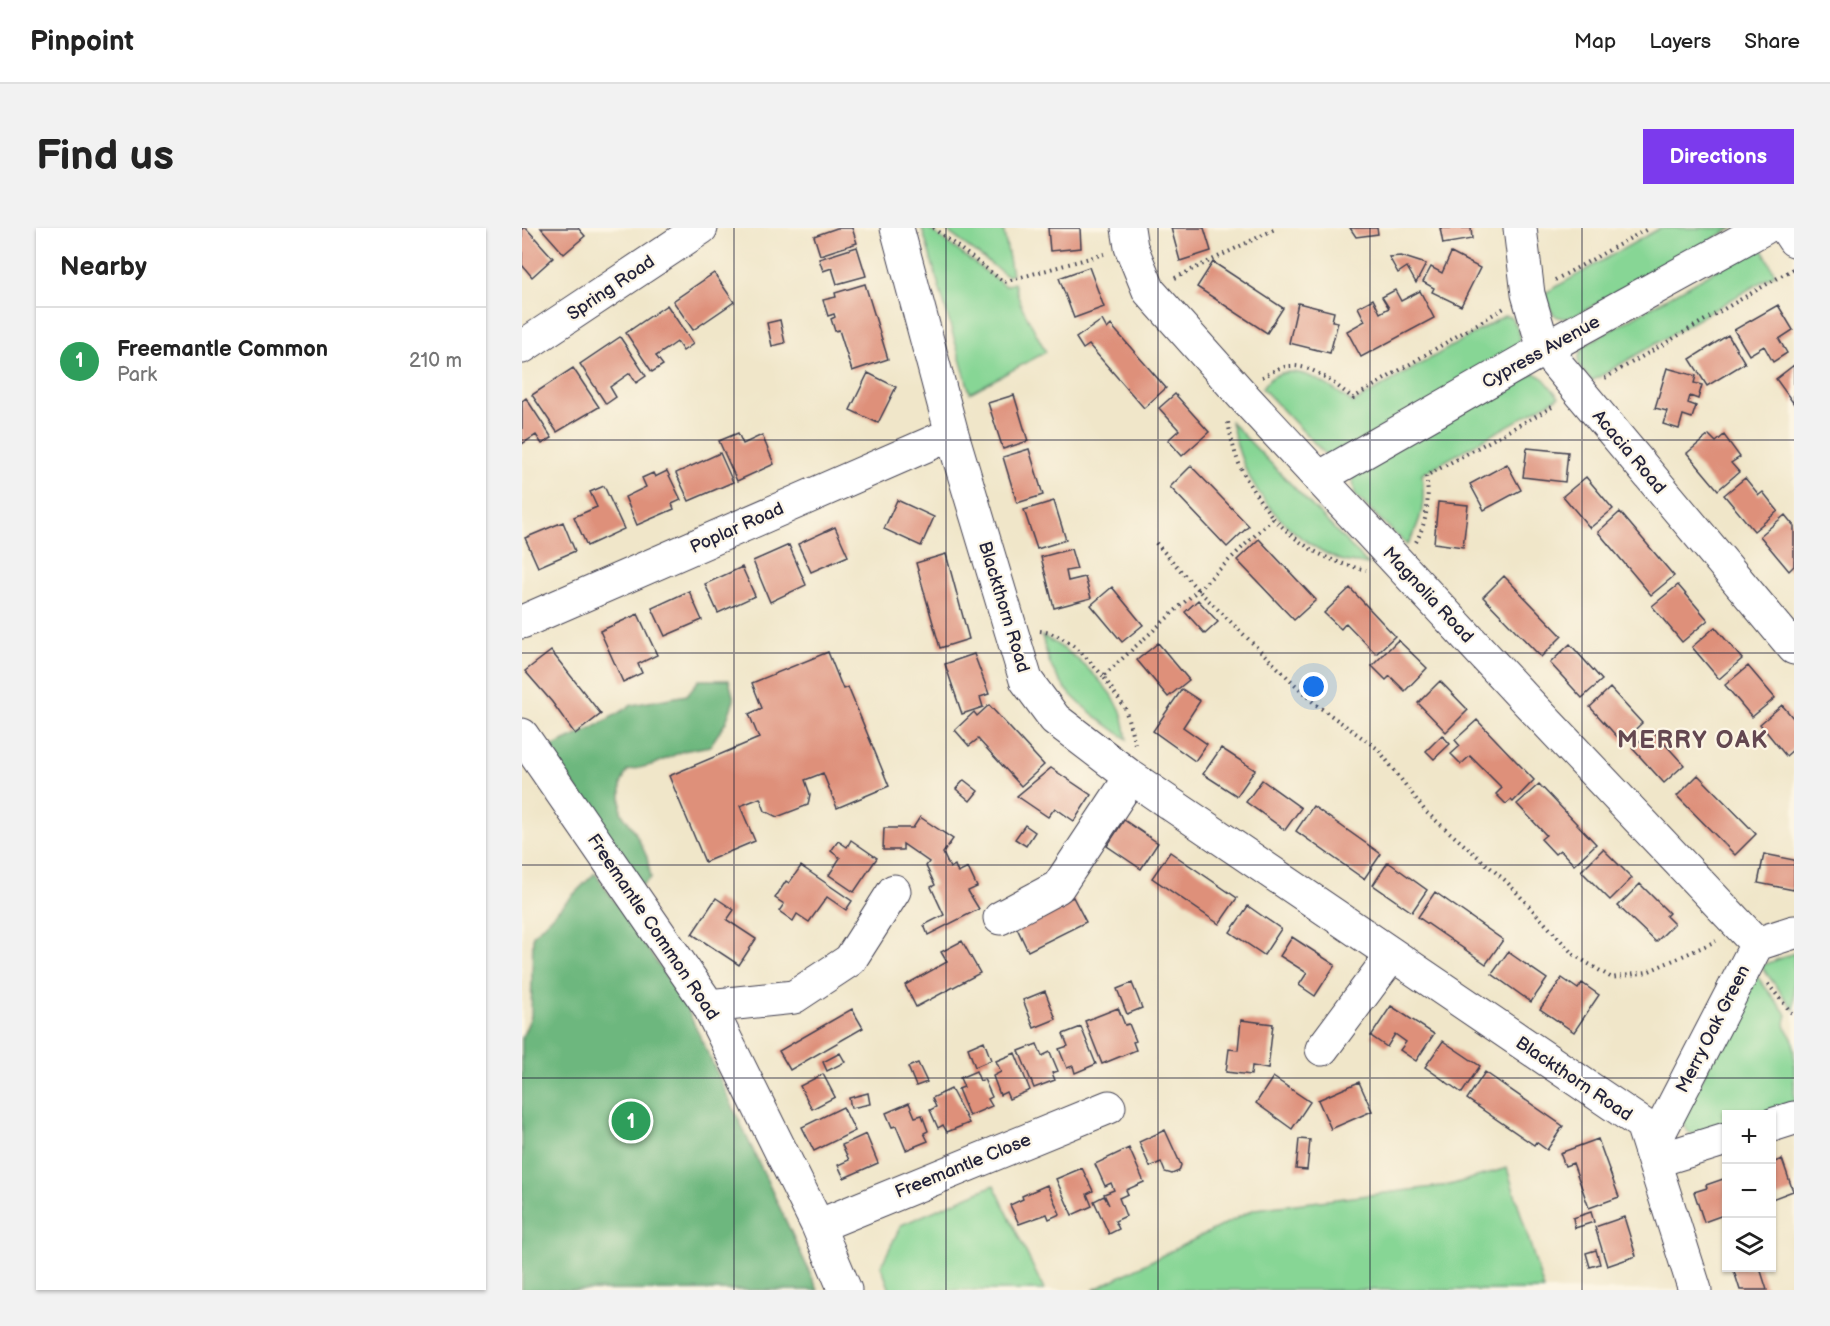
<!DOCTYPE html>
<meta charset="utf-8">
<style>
:root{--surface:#fff;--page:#f2f2f2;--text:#222;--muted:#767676;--line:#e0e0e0;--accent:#7c3aed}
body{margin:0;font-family:"Balsamiq Sans",sans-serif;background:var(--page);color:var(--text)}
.controls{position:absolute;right:18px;bottom:18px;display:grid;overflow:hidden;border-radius:0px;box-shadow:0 2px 4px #0004}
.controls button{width:54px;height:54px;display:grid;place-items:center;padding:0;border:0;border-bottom:2px solid var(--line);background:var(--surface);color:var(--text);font:30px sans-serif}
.you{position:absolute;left:792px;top:459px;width:21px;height:21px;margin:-15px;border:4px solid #fff;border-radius:50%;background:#1a73e8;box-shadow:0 0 0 9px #1a73e833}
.badge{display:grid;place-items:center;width:39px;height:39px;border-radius:50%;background:var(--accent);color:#fff;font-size:20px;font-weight:700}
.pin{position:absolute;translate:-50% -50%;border:3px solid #fff;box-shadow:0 2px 6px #0006}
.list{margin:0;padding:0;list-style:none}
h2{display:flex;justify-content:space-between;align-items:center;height:78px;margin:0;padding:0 24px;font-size:26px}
h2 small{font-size:20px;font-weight:400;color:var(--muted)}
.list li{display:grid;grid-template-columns:39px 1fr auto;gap:18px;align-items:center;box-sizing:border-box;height:108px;padding:0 24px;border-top:2px solid var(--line)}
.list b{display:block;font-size:22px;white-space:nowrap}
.list p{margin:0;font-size:20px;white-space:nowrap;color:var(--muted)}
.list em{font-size:20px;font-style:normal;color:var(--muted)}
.icon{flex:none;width:33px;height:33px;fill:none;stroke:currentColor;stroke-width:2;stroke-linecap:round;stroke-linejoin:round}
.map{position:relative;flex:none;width:1272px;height:1062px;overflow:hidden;border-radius:0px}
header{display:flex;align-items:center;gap:36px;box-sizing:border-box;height:84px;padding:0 30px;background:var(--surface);border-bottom:2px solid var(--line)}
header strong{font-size:28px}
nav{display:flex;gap:33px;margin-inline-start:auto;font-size:21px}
.intro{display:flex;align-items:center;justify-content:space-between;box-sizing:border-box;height:144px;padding:0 36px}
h1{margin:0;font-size:42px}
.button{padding:15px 27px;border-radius:0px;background:var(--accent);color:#fff;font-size:21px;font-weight:700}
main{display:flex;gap:36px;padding:0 36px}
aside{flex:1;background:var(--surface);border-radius:0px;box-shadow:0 2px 4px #0004}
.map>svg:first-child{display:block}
</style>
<header>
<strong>Pinpoint</strong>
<nav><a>Map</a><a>Layers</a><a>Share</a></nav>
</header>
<div class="intro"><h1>Find us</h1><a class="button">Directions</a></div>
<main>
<aside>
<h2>Nearby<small></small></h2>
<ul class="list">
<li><span class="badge" style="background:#2e9e5b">1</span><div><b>Freemantle Common</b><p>Park</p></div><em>210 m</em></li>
</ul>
</aside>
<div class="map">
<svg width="1272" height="1062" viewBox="0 0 1272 1062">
<rect width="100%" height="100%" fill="#fcf5e5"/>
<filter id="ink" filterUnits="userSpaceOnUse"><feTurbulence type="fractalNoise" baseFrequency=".0167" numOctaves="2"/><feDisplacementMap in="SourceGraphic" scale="12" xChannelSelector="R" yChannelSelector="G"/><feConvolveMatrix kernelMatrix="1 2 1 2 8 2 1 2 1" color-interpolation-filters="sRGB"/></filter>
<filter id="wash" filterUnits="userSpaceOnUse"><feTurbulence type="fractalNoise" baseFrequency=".008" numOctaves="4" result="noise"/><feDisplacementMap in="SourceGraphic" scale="24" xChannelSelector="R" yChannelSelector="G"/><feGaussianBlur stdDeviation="1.35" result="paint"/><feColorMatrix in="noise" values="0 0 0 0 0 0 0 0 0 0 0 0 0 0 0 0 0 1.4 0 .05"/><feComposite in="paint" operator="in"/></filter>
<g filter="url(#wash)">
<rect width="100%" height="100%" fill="#f0e6c9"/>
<!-- green -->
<path fill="#87d695" stroke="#547c68" stroke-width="1.5" d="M 400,0 L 406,0 L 483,58 L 492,55 L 499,77 L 524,124 L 448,165 Z
M 421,0 L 481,0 L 490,46 L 485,48 Z
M 1138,0 L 1211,0 L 1051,89 C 1030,94 1028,82 1023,65 Z
M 1234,19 L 1241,22 L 1253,46 L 1070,153 C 1057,139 1051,135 1063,117 Z
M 982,88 L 989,89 C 998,101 999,111 995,125 L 811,228 L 803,226 L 740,160 C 764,125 806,156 831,175 Z
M 1013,145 L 1022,151 L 1037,169 L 900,246 C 903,276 901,291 885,317 L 833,267 L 831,252 L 833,243 Z
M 709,194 L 846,336 C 838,335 827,335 819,332 C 781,318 747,285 728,250 C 718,232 714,213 709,194 Z
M 520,408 C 549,422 581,451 597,479 C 602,488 603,501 605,511 C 577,491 546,472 530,440 C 525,431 523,419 520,408 Z
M 1272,725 L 1272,782 L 1239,738 Z
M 1233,746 L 1265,787 C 1260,800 1266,802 1271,812 C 1272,819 1272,863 1272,874 L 1234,886 L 1204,886 L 1204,896 L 1170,906 L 1164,902 L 1160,891 Z
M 985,940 L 1022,1062 L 571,1062 L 733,981 L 928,957 Z
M 472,957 L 522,1062 L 368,1062 L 359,1038 L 379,997 Z"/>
<!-- forest -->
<path fill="#6db77e" stroke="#486c5c" stroke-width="1.5" d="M 177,452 L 207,452 L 212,472 L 204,494 L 188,518 L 161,523 L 133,536 L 105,543 L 99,556 L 99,584 L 112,602 L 125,629 L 129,650 L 119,658 L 27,520 L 71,500 L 110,477 L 165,467 Z
M 73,645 L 162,774 L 296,1062 L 0,1062 L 0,810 L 9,788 L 11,707 Z"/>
<g id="blocks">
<!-- building -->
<path fill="#de907a" d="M 0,0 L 4,0 L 31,30 L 10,49 L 0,37 Z
M 19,0 L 56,0 L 63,8 L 42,26 Z
M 315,0 L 330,0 L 335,15 L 298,27 L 292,8 Z
M 526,0 L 558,0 L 559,20 L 528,23 Z
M 649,0 L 682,0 L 689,23 L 658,33 Z
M 828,0 L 855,0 L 856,6 L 834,9 Z
M 918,0 L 949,0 L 950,11 L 921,16 Z
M 335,19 L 344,48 L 315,56 L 310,40 L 301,43 L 297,31 Z
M 929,25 L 958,40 L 939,78 L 910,64 L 912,60 L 901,54 L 909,39 L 920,45 Z
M 879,28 L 904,36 L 894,55 L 885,39 L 876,45 L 867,29 Z
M 691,34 L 761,80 L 745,105 L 675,59 Z
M 567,39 L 582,79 L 552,90 L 537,50 Z
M 192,45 L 212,74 L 171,102 L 151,73 Z
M 343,56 L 366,131 L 330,143 L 317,102 L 313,103 L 309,91 L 313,89 L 312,86 L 306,88 L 301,72 L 314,69 L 313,65 Z
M 873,62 L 879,73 L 898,63 L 912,90 L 839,129 L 825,103 L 843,93 L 836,79 L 851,71 L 858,85 L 867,80 L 860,69 Z
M 776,75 L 812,84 L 810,93 L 816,94 L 808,125 L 767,115 Z
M 145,77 L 171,116 L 161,123 L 155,114 L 145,121 L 134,128 L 141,137 L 130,144 L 104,105 Z
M 1256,77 L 1271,102 L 1257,111 L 1265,125 L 1251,134 L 1242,118 L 1227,127 L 1212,102 Z
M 258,92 L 263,115 L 250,118 L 245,95 Z
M 580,92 L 585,101 L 589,97 L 644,160 L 622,180 L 567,117 L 561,121 L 554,110 Z
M 1206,107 L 1223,135 L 1185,158 L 1168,131 Z
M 98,109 L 124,148 L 114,155 L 108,145 L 88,159 L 94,169 L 84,176 L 58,136 Z
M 1272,137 L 1272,176 L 1254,151 Z
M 51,140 L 77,179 L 35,204 L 10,167 Z
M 1145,140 L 1174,148 L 1172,155 L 1180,157 L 1176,171 L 1168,168 L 1166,175 L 1174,178 L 1170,190 L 1161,187 L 1157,201 L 1141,196 L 1145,183 L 1133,180 Z
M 346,145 L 374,159 L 356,195 L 328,182 Z
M 653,166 L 687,204 L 660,228 L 646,212 L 657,202 L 637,180 Z
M 492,167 L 506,213 L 481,221 L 466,175 Z
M 4,170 L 30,210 L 20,216 L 14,207 L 0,216 L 0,173 Z
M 216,205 L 221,216 L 240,207 L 252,236 L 215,253 L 197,213 Z
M 1187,207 L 1194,214 L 1202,207 L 1218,229 L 1209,235 L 1217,244 L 1196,262 L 1165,225 Z
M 1005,220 L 1046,224 L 1043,254 L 1001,249 Z
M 507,221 L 521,267 L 495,275 L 481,229 Z
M 198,225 L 211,254 L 167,273 L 154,245 Z
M 985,236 L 999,262 L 962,282 L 948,256 Z
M 669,238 L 727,298 L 705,319 L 648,259 Z
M 145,243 L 159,272 L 150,276 L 152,281 L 115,297 L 103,269 L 124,259 L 120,250 L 131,245 L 133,249 Z
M 1064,249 L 1091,281 L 1068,300 L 1041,268 Z
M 1223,250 L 1237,267 L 1241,264 L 1256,283 L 1232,303 L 1202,267 Z
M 82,258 L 102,301 L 65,318 L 52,289 L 75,279 L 68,264 Z
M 375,272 L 412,289 L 399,318 L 362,301 Z
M 532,273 L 544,312 L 515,321 L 502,282 Z
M 916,274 L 946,277 L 941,319 L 912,315 Z
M 1098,284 L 1152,348 L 1129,367 L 1076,304 Z
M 1263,287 L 1272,298 L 1272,338 L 1267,343 L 1238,308 Z
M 41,294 L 53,323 L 16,339 L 3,310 Z
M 313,299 L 326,328 L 289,344 L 276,316 Z
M 737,311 L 794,372 L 772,392 L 715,332 Z
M 267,317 L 284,357 L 248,374 L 231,333 Z
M 549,321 L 555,341 L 544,343 L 546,353 L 563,349 L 569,370 L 532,380 L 519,329 Z
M 424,326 L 447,411 L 418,420 L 394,335 Z
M 220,339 L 233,368 L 196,385 L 183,356 Z
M 982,348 L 1040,408 L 1019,429 L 961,369 Z
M 1156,357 L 1186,392 L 1160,414 L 1130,378 Z
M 590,359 L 621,397 L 600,414 L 569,377 Z
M 828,360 L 873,408 L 854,426 L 824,395 L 819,401 L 802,385 Z
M 167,363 L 180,392 L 143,408 L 130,380 Z
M 676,372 L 696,394 L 683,406 L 663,384 Z
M 116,386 L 135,427 L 116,436 L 120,445 L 101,454 L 78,403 Z
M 1193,399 L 1220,431 L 1197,451 L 1170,419 Z
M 876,412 L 905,440 L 883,463 L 868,448 L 864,452 L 850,438 Z
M 636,415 L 667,452 L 646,469 L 615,432 Z
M 1048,416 L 1080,452 L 1060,470 L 1028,435 Z
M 29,423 L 79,486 L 53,506 L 30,474 L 3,443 Z
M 306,424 L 321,461 L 326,459 L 367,558 L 315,580 L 301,545 L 283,552 L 288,566 L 286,577 L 255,589 L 243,583 L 238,570 L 218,578 L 233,613 L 183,634 L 147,548 L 237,510 L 227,486 L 240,480 L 230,455 Z
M 452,426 L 467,466 L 458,469 L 461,479 L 440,486 L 423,436 Z
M 1226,438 L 1253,470 L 1230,489 L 1203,457 Z
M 918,453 L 946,482 L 924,504 L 896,475 Z
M 1088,460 L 1120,495 L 1100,514 L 1068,479 Z
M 660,461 L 678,473 L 661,499 L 685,516 L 673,533 L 631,503 Z
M 467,477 L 522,537 L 499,558 L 456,511 L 447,518 L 433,502 L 452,484 L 455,488 Z
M 1260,477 L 1272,491 L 1272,521 L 1264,528 L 1238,496 Z
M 955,492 L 1012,552 L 991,574 L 989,572 L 984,576 L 974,566 L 980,560 L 948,528 L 939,536 L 929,526 L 938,518 L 933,512 Z
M 1130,502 L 1162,537 L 1142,555 L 1110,520 Z
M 920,507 L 928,516 L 912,531 L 904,523 Z
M 699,520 L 733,542 L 715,568 L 681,546 Z
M 529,540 L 569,567 L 552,593 L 533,580 L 526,589 L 495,568 Z
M 1176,547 L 1234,606 L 1213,627 L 1155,568 Z
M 442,552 L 456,563 L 448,573 L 434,561 Z
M 740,552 L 779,580 L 763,602 L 724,574 Z
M 1017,556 L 1074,616 L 1052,637 L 1038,622 L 1033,626 L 1019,611 L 1024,607 L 995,576 Z
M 791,578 L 859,626 L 842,651 L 774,603 Z
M 398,589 L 431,611 L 421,625 L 428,640 L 433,637 L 436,645 L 446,640 L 455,659 L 446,663 L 457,681 L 406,707 L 402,697 L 422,687 L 409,659 L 413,657 L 404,638 L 407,634 L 381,616 L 381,622 L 361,622 L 362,600 L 391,600 Z
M 602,592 L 636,615 L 619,641 L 585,618 Z
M 503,597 L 513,604 L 504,618 L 493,611 Z
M 329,612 L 355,630 L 332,664 L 307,647 L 318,630 L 309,623 L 316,613 L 325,619 Z
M 1081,621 L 1110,650 L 1088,672 L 1059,643 Z
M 648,624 L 715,670 L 697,696 L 630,650 Z
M 1242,626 L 1272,632 L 1272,662 L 1236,655 Z
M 866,634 L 905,662 L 890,684 L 851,657 Z
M 279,638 L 330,673 L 324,682 L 305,669 L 287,694 L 275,686 L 271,693 L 257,683 L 262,676 L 253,670 L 264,653 L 267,655 Z
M 1118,656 L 1147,685 L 1144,688 L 1152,696 L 1134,714 L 1096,678 Z
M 913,664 L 981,712 L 964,736 L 896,689 Z
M 551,669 L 564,694 L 506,723 L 494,698 Z
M 194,670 L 212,682 L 205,692 L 234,711 L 217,737 L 170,706 Z
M 726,678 L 759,701 L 742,727 L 708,704 Z
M 770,709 L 813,737 L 793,768 L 777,757 L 785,745 L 758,728 Z
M 440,713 L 458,745 L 394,779 L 383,757 L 425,734 L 419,724 Z
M 986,724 L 1025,751 L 1009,774 L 970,746 Z
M 1040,750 L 1056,761 L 1060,755 L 1077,767 L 1052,804 L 1018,781 Z
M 610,755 L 620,780 L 605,786 L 595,761 Z
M 523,763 L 534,791 L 512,800 L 501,772 Z
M 869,778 L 912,806 L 894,833 L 878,822 L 884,814 L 873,806 L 865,819 L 849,808 Z
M 596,780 L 603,797 L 607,796 L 614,813 L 611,814 L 614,822 L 580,836 L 563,793 Z
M 330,781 L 341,800 L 268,842 L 257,823 Z
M 719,792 L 751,796 L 746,841 L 730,838 L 729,847 L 704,844 L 707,821 L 716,822 Z
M 559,799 L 574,836 L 553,845 L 551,838 L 545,840 L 537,821 L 546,818 L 541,806 Z
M 462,813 L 469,832 L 453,839 L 446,820 Z
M 921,813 L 958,838 L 940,865 L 903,839 Z
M 515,816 L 520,828 L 528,824 L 536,843 L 530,845 L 533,852 L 512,860 L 497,823 Z
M 318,825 L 323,834 L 305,843 L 301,834 Z
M 493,825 L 508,862 L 487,871 L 484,864 L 478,867 L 471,848 L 479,844 L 474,833 Z
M 396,835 L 405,854 L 394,858 L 386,839 Z
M 454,843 L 458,853 L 462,851 L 470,869 L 466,871 L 470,878 L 447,888 L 436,861 L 442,859 L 438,850 Z
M 963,844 L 1041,898 L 1025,922 L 1014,914 L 1012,917 L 945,871 Z
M 301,846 L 313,869 L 290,881 L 278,858 Z
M 751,849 L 788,874 L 770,901 L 734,875 Z
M 837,854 L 850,883 L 809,901 L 796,872 Z
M 429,861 L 447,895 L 425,904 L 421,897 L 416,900 L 408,882 L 414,879 L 410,870 Z
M 346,865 L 348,876 L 329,880 L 327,870 Z
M 387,875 L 393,889 L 400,887 L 406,903 L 402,905 L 406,913 L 384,922 L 374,898 L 370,899 L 364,885 Z
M 321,879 L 333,903 L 292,923 L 280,899 Z
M 643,902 L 659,937 L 657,943 L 650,946 L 643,944 L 639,934 L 628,939 L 617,914 Z
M 344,906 L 356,935 L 322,950 L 316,937 L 327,932 L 320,917 Z
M 777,911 L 788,912 L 785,942 L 774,941 Z
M 1076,911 L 1097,969 L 1067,980 L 1051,935 L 1043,938 L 1038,925 Z
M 607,920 L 622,954 L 604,962 L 606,966 L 597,970 L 604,988 L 593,993 L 597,1001 L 587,1006 L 572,973 L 582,968 L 587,977 L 582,966 L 592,962 L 589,955 L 583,958 L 573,936 Z
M 1260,931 L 1271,963 L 1250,971 L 1250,935 Z
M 560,940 L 571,963 L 565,966 L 570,978 L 550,987 L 534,951 Z
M 1204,950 L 1204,986 L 1182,994 L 1172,964 L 1185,960 L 1184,957 Z
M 525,957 L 538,986 L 527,991 L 525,986 L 497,996 L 488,977 L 501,971 L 500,968 Z
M 1069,984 L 1072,994 L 1053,1000 L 1051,990 Z
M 1102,989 L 1114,1028 L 1085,1038 L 1073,999 Z
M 1074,1022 L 1078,1036 L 1068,1039 L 1064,1025 Z
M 1211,1040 L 1238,1040 L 1245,1062 L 1218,1062 Z"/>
</g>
</g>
<g filter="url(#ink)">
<use href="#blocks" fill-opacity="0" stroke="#413f50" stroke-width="1.5"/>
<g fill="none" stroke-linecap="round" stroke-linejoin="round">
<defs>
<path id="minor" d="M 375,0 L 430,206 L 504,452 L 533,491 L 609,549 L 1120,896 L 1173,1062
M 606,0 L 609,19 L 627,63 L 720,167 L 1002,470 L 1235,716
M 998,0 L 1006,66 L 1022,121 L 1272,420
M 1264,0 L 1272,12
M 0,119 L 179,0
M 797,250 L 1022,121 L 1242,0
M 0,394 L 430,206
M 0,507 L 187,778 L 296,998 L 323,1062
M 478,690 L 536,659 L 609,549
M 187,778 L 272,769 L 328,732 L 372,663
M 800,821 L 870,727
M 1250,897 L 1272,890
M 1129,921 L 1235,716 L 1272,704
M 1133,933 L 1204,911
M 296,998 L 587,879"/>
</defs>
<!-- minor casing -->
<use href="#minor" stroke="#413f50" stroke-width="35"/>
<!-- path -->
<path stroke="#413f50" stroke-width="4" stroke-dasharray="1.5 4.5" stroke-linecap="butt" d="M 411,0 L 482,54 L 582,26
M 653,50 L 755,0
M 1033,52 L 1127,0
M 740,149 C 746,147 752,142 758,140 C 785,131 810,154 831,170 L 982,80
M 1083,150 L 1271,41
M 751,290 C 780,319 803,333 844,342
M 894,314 C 905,294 908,270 904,248 L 1032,178
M 634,315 L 676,362 L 793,476 L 856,521 L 904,584 L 985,654 L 1052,727 L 1090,750 L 1125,744 L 1194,713
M 518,403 C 545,406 564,429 581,448
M 613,516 L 603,480 L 581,448 L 676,362 L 751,290 C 724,254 714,239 706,194
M 1246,756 L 1272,788"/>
<!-- minor -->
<use href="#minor" stroke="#fff" stroke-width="33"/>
</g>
</g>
<!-- grid -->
<path fill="none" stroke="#22223b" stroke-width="1.5" stroke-opacity="0.55" d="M 212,0 L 212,1062M 424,0 L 424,1062M 636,0 L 636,1062M 848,0 L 848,1062M 1060,0 L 1060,1062M 0,212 L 1272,212M 0,425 L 1272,425M 0,637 L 1272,637M 0,850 L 1272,850"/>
<g text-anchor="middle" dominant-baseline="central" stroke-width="4.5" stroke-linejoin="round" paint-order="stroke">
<!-- street labels -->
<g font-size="18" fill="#22223b" stroke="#fcf5e5">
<text transform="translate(89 60) rotate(-34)">Spring Road</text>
<text transform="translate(1019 124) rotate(-29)">Cypress Avenue</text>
<text transform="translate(1107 224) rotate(50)">Acacia Road</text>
<text transform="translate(215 300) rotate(-24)">Poplar Road</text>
<text transform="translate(906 367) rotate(47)">Magnolia Road</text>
<text transform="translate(482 379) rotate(73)">Blackthorn Road</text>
<text transform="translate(131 699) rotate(56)">Freemantle Common Road</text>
<text transform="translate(1191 801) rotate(-63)">Merry Oak Green</text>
<text transform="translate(1052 851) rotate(34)">Blackthorn Road</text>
<text transform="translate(441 938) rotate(-22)">Freemantle Close</text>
</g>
<!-- district labels -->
<g font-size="24" font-weight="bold" letter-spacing="1.5" fill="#644851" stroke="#fcf5e5">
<text x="1171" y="512">MERRY OAK</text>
</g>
</g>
</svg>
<div class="controls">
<button>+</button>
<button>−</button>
<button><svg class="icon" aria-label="layers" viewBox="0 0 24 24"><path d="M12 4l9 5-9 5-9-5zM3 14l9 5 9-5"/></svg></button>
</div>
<div class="you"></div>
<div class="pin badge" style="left:109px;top:893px;background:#2e9e5b">1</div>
</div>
</main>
